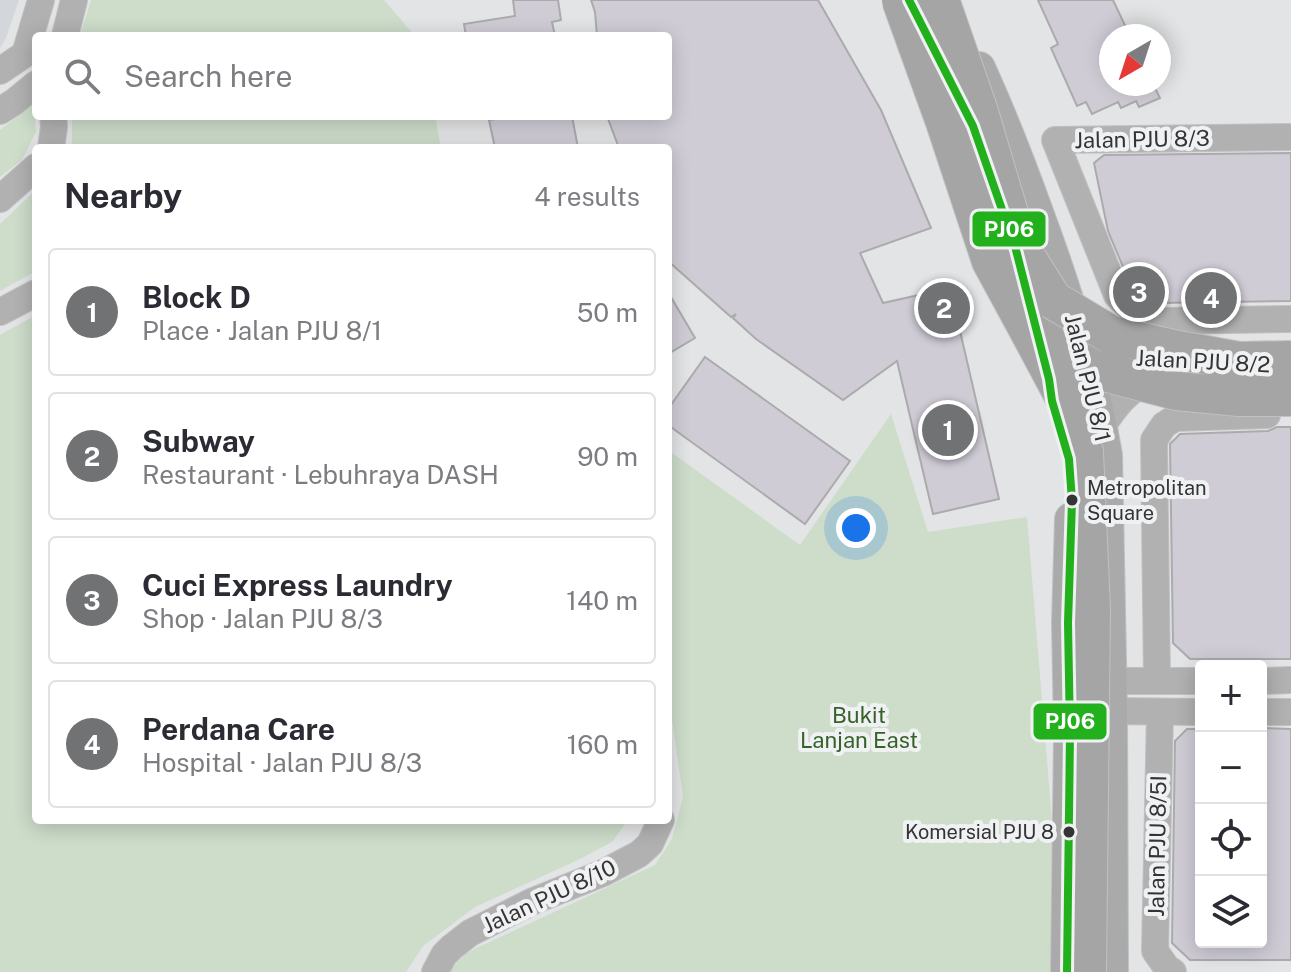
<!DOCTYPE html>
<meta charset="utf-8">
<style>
:root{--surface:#fff;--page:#f7f7f7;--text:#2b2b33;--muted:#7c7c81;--line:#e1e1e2;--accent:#717273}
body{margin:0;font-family:"Public Sans",sans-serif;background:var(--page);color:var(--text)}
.controls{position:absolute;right:24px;bottom:24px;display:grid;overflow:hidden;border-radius:8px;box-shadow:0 4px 20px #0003}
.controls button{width:72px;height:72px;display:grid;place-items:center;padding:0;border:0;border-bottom:2px solid var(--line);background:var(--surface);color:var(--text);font:40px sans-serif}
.compass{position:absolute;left:1099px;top:24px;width:72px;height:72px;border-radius:50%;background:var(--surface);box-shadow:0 4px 20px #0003;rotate:219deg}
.you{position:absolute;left:856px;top:528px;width:28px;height:28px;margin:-20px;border:6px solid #fff;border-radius:50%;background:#1a73e8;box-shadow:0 0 0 12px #1a73e833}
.badge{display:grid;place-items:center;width:52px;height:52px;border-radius:50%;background:var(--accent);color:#fff;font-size:26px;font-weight:700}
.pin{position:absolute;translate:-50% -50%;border:4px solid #fff;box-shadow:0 2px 8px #0006}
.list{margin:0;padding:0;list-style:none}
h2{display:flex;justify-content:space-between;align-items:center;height:104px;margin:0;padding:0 32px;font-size:34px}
h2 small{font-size:26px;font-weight:400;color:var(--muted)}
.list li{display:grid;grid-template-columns:52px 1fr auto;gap:24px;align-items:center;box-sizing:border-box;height:128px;margin:0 16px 16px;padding:0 16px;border:2px solid var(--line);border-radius:8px}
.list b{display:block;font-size:30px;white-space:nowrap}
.list p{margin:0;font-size:26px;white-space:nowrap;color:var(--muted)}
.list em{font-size:26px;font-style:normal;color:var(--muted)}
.icon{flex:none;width:44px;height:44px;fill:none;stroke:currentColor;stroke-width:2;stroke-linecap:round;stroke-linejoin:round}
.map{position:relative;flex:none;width:1291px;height:972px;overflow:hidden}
.search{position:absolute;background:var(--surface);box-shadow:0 4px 20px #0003;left:32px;top:32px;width:640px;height:88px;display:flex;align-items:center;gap:20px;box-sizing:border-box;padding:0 28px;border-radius:8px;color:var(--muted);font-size:30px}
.panel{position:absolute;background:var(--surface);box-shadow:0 4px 20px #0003;left:32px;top:144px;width:640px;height:680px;border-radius:8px}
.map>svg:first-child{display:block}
</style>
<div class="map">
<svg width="1291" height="972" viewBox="0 0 1291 972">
<rect width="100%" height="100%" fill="#e3e4e5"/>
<!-- built -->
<path fill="#d3d6db" d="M 0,0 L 19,0 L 6,38 L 0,48 Z"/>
<!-- green -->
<path fill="#cdddca" d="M 91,0 L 384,0 L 415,36 L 80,36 Z
M 34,104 L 36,132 L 22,160 L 0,177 L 0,130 Z
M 72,116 L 435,116 L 441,148 L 69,148 L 72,143 Z
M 36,190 L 36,271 L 0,291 L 0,224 Z
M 36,315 L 36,820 L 628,820 L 612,842 L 582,858 L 475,907 L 423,946 L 406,972 L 0,972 L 0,335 Z
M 891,414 L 928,532 L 1027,517 L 1055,858 L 1052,972 L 448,972 L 466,953 L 655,865 L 672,839 L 683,797 L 668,692 L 668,450 L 800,545 Z"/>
<!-- building -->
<path fill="#cfccd6" stroke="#ababac" stroke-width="2" d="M 513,0 L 558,0 L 561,20 L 552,22 L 555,36 L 466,36 L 464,24 L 515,16 Z
M 591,0 L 818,0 L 881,110 L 931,228 L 860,253 L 883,303 L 950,288 L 999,499 L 933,514 L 897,361 L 843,400 L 756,339 L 733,318 L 736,314 L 731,317 L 668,261 L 668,148 L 619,148 L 607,116 L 668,116 L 668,36 L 597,36 L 595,12 Z
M 1038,0 L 1113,0 L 1130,36 L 1111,36 L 1111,84 L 1153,84 L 1160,98 L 1139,107 L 1136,101 L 1121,108 L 1118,102 L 1092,114 L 1086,102 L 1077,106 L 1051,48 L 1058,44 Z
M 512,116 L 572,116 L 578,148 L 495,148 L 489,120 Z
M 1291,153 L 1291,301 L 1158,303 L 1145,298 L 1131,286 L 1108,231 L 1094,163 L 1104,155 Z
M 668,292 L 695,338 L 668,354 Z
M 705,357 L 850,461 L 805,524 L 668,425 L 668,409 Z
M 1277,427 L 1291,427 L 1291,659 L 1190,659 L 1173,643 L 1170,444 L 1180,434 L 1268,431 Z
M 1261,728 L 1291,729 L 1291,960 L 1190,960 L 1172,943 L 1175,741 L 1187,729 L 1201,729 L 1201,942 L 1261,942 Z"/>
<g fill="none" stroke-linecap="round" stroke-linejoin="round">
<defs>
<path id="minor" d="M 65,36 L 74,0
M 0,71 L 25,54 L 41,0
M 0,111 L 14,102 L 36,84
M 1291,137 L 1055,140 L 1117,295 C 1129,309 1144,318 1163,321 L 1291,319
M 51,148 L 54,127 L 53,116
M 0,199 L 36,167
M 0,312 L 36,293
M 1101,428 C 1115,407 1127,389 1152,380
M 1157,680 L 1154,440 L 1164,425 L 1175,418 L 1267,415
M 1110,681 L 1201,681
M 1261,681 L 1291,680
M 1111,711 L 1201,712
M 1160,712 L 1155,951 L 1167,968 L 1173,972
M 1261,712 L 1291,712
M 435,972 L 444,955 L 452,947 L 470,933 L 531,902 L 603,873 L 639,854 L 650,844 L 661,820"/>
<path id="major" d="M 979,68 C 1001,116 1020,165 1038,215 C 1067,293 1092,373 1106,455 L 1111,711 L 1112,972
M 1067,972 L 1070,734 L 1068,623 L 1071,519"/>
</defs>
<!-- minor casing -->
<use href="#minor" stroke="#c0c1c2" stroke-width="28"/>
<!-- major casing -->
<use href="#major" stroke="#c0c1c2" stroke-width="34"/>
<!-- minor -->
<use href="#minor" stroke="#b2b1b1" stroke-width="26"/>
<!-- major -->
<use href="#major" stroke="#abaaaa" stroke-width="32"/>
<defs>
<path id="highway-bridge" d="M 901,0 L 945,122 L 991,261 L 1029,331 L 1093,369 L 1177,391 L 1239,397 L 1291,397
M 940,0 L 978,109 L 1018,244 L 1053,300 L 1111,335 L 1178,350 L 1239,361 L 1291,360
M 1029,331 L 1068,404 L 1084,452 L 1091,608 L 1087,972"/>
</defs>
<!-- highway-bridge casing -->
<use href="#highway-bridge" stroke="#c0c1c2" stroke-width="40" stroke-linecap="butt"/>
<!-- highway-bridge -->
<use href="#highway-bridge" stroke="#a6a5a6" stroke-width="38"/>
<defs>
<path id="bus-1" d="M 909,0 L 973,126 L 1016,250 L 1049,379 L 1052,401 L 1069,459 L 1072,501 L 1068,623 L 1070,734 L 1067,972"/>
</defs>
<!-- bus-1 casing -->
<use href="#bus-1" stroke="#eff1f3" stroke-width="14"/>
<!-- bus-1 -->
<use href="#bus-1" stroke="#22b11c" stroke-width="8"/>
</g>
<!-- markers -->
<g fill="#343435" stroke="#eff1f3" stroke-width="3">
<circle cx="1072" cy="500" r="7"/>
<circle cx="1069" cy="832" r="7"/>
</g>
<g text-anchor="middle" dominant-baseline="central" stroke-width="8" stroke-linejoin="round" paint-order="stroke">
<!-- bus labels -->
<g font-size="20" fill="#343435" stroke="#eff1f3" text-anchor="start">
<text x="1087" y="488">Metropolitan<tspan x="1087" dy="25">Square</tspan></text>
<text x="1054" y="832" text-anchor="end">Komersial PJU 8</text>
</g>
<!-- street labels -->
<g font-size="22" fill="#343435" stroke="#eff1f3">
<text transform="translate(1142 139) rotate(-1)">Jalan PJU 8/3</text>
<text transform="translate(1203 361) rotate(3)">Jalan PJU 8/2</text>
<text transform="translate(1088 378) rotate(76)">Jalan PJU 8/1</text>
<text transform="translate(1157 846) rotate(-89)">Jalan PJU 8/5I</text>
<text transform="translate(549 896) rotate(-25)">Jalan PJU 8/10</text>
</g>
<!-- park labels -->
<g font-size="22" fill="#356229" stroke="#eff1f3">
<text x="859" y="715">Bukit<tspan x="859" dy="25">Lanjan East</tspan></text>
</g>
</g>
<g stroke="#eff1f3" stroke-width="3">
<rect x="971" y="210" width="76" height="38" rx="8" fill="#22b11c"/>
<rect x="1032" y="702" width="76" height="39" rx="8" fill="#22b11c"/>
</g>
<g font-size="22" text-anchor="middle" font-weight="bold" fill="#fff">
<text x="1009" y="237">PJ06</text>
<text x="1070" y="729">PJ06</text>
</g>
</svg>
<div class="controls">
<button>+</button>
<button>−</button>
<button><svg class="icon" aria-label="locate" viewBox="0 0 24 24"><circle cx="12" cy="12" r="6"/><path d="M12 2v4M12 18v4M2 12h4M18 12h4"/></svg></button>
<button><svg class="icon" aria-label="layers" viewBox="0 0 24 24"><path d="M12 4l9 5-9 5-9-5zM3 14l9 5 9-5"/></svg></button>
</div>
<svg class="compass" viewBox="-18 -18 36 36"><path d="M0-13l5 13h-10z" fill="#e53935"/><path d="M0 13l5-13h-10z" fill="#7c7c81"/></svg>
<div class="you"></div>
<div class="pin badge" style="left:948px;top:430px">1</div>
<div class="pin badge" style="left:944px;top:308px">2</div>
<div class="pin badge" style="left:1139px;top:292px">3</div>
<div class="pin badge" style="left:1211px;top:298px">4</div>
<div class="search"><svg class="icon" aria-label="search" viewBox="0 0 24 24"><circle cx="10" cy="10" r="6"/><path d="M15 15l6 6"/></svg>Search here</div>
<section class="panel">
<h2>Nearby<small>4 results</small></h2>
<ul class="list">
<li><span class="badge">1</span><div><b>Block D</b><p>Place · Jalan PJU 8/1</p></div><em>50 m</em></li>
<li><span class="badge">2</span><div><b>Subway</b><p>Restaurant · Lebuhraya DASH</p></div><em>90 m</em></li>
<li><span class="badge">3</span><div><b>Cuci Express Laundry</b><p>Shop · Jalan PJU 8/3</p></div><em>140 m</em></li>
<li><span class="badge">4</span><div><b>Perdana Care</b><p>Hospital · Jalan PJU 8/3</p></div><em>160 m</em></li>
</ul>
</section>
</div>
